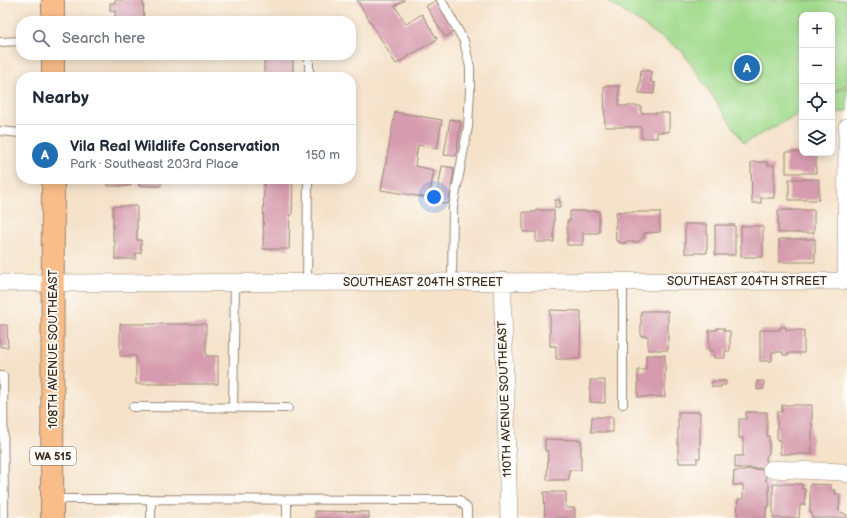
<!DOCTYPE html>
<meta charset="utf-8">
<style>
:root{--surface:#fff;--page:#f2f2f3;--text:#1f2937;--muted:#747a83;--line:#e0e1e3;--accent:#1f6fb2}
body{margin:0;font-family:"Balsamiq Sans",sans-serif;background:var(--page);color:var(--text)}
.controls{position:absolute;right:12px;top:12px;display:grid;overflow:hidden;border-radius:8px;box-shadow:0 2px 10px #0003}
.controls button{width:36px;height:36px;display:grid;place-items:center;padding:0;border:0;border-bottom:1px solid var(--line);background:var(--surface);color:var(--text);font:20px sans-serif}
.you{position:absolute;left:434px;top:197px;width:14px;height:14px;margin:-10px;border:3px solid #fff;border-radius:50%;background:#1a73e8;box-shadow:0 0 0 6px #1a73e833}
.badge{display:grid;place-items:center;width:26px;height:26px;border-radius:50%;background:var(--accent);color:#fff;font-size:13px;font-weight:700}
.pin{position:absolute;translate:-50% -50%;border:2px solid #fff;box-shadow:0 1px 4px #0006}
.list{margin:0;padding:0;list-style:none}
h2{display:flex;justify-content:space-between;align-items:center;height:52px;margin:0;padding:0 16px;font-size:17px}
h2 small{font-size:13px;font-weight:400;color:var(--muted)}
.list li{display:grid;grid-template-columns:26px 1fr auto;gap:12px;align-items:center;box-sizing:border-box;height:60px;padding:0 16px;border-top:1px solid var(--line)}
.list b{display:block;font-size:15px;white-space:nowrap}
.list p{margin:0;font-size:13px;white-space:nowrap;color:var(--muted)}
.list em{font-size:13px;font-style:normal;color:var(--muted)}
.icon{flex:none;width:22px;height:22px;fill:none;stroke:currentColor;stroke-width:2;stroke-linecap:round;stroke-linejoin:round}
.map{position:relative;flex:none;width:847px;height:518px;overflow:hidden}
.search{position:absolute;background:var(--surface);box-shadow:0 2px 10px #0003;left:16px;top:16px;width:340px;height:44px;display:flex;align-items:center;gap:10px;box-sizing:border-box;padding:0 14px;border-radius:16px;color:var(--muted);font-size:15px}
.panel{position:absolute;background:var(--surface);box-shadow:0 2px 10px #0003;left:16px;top:72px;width:340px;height:112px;border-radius:16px}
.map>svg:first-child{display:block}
</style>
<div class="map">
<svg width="847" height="518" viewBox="0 0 847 518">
<rect width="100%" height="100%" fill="#fdfcf7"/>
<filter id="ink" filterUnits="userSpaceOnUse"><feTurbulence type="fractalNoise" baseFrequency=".025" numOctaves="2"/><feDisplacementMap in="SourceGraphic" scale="8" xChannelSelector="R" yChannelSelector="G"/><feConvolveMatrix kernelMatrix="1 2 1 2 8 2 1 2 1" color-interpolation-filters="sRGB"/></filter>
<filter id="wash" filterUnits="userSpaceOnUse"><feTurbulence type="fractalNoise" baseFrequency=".012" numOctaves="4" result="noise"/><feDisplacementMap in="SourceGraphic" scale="16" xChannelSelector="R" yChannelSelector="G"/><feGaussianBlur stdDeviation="0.9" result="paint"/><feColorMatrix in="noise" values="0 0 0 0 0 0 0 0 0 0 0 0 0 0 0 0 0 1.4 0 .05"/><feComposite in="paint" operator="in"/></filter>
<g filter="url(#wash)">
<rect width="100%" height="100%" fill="#f5e2c9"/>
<!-- green -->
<path fill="#a2db8e" stroke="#6e8256" d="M 606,0 L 847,0 L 847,84 L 832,93 L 832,15 L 802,15 L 802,112 L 744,143 L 682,51 Z
M 847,86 L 847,112 L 832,112 L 832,95 Z"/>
<g id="blocks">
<!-- building -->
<path fill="#d69bae" d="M 115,0 L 143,0 L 144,20 L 115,21 L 115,11 L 110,11 L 110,3 L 115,3 Z
M 357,0 L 405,0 L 395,6 L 406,24 L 422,14 L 437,39 L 396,64 Z
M 437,0 L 455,31 L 445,37 L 426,6 Z
M 264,55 L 293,55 L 293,75 L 290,75 L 290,77 L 264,77 Z
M 641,70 L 651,71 L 651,82 L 655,83 L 654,94 L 639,93 Z
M 604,86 L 619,86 L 619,106 L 641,106 L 641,113 L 669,113 L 669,132 L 657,132 L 657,138 L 641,138 L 641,127 L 605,127 Z
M 395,112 L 442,120 L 437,149 L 418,145 L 415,166 L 434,170 L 429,198 L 381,190 Z
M 450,119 L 461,121 L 456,156 L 444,155 Z
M 786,152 L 802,152 L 802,153 L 816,153 L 816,173 L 786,173 Z
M 751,162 L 767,162 L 767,165 L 774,165 L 774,198 L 761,198 L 761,203 L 752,203 Z
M 442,166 L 454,168 L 449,204 L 436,202 Z
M 108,179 L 131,179 L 131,186 L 108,186 Z
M 270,179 L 293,179 L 292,215 L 290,215 L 289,249 L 263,249 L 264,180 Z
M 789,179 L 819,179 L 819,200 L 789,200 Z
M 139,180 L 161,181 L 161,186 L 139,186 Z
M 555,200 L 560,200 L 560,208 L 555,208 Z
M 113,206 L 137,206 L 137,240 L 141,240 L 141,253 L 136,253 L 136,259 L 115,259 L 115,241 L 113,241 Z
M 536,210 L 554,210 L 554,242 L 536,242 L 536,232 L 523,232 L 523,212 L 536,212 Z
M 778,210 L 814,210 L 814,233 L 778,233 Z
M 570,211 L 599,211 L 599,233 L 583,233 L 583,245 L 567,245 L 567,221 L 570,221 Z
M 616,212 L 660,212 L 660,232 L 644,233 L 644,237 L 638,242 L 628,242 L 628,241 L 626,241 L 626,243 L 619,243 L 619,241 L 616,241 L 615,225 L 616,225 Z
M 685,224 L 707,224 L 707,253 L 685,253 Z
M 715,225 L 735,225 L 735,255 L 715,255 Z
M 741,226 L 763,226 L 763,257 L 741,257 Z
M 779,239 L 815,239 L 815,262 L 779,262 Z
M 550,310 L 581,311 L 580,359 L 556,359 L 556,346 L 550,346 Z
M 641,311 L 668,311 L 668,350 L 648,350 L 648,336 L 641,336 Z
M 120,324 L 206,324 L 206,356 L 218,356 L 218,384 L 136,384 L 136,356 L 120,356 Z
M 0,325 L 7,325 L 8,347 L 0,347 Z
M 780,327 L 786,327 L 786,330 L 804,330 L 804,353 L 789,353 L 789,355 L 783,355 L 783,352 L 772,352 L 772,361 L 760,361 L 760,330 L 780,330 Z
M 717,328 L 724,328 L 724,331 L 730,331 L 730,351 L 725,351 L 725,358 L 714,358 L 714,351 L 709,351 L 709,330 L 717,330 Z
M 646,355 L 665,355 L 665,397 L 638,397 L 638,370 L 646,370 Z
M 590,380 L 605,380 L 605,403 L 590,402 Z
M 712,381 L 726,381 L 726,385 L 721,385 L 721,387 L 712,387 Z
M 757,381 L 764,381 L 764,389 L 757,390 Z
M 782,405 L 812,405 L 812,454 L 780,454 L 780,440 L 777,440 L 777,412 L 782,412 Z
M 678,412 L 700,412 L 700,458 L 697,458 L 697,463 L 679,463 L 679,458 L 678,458 Z
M 746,412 L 767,412 L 767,436 L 769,436 L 769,453 L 766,457 L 766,468 L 735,468 L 735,456 L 743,456 L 743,438 L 739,438 L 739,419 L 746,419 Z
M 592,417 L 613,417 L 613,432 L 591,432 Z
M 545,439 L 581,440 L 581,470 L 569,470 L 569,480 L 547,480 L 548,451 L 545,451 Z
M 746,469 L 766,470 L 766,481 L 769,484 L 769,507 L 766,507 L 766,518 L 737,518 L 738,499 L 743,499 L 743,485 L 733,485 L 734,471 L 746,471 Z
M 773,484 L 802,484 L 802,489 L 805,489 L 805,505 L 800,505 L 799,518 L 773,518 Z
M 810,484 L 831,485 L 831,490 L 835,490 L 835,494 L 840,494 L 839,511 L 847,515 L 847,518 L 812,518 L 812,513 L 810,513 Z
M 544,492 L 566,492 L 566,508 L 575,508 L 575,518 L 545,518 Z
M 315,511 L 369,512 L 369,518 L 315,518 Z"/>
</g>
</g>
<g filter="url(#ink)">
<use href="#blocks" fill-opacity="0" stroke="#988674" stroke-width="1"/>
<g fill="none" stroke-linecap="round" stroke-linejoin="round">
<defs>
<path id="service" d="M 441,0 L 464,41 L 470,67 L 470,91 L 468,127 L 453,207 L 452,282
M 0,42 L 21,41
M 309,77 L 309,55
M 0,131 L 21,133
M 623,281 L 623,404
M 307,282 L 308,179
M 0,376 L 3,376 L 4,518
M 133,407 L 288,408
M 233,408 L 235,283
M 53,499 L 459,500 L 467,508 L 467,518
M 151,499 L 151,518
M 287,500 L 287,518"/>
<path id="minor" d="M 502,281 L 509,518
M 846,281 L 847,127
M 0,283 L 847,281
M 771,469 L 843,472 L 847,474"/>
<path id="primary" d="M 53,0 L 53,21
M 53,55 L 53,77
M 52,518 L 53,179"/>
</defs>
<!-- service casing -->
<use href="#service" stroke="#988674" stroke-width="10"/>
<!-- minor casing -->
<use href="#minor" stroke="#988674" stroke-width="18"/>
<!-- primary casing -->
<use href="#primary" stroke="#988674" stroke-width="24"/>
<!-- service -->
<use href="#service" stroke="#fff" stroke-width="8"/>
<!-- minor -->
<use href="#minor" stroke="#fff" stroke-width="17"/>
<!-- primary -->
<use href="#primary" stroke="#f9bd89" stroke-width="22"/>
</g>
</g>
<g text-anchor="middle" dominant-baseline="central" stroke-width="4" stroke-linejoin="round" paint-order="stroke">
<!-- shield labels -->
<rect fill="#fdfcf7" stroke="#75695f" stroke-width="1" x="30" y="447" width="46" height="18" rx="3"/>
<g font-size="11" font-weight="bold" fill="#3b2a1e">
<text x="53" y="456">WA 515</text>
</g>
<!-- street labels -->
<g font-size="12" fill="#3b2a1e" stroke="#fdfcf7">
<text x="747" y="281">SOUTHEAST 204TH STREET</text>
<text x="423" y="282">SOUTHEAST 204TH STREET</text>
<text transform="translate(53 349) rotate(-90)">108TH AVENUE SOUTHEAST</text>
<text transform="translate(505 399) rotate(-92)">110TH AVENUE SOUTHEAST</text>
</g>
</g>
</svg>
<div class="controls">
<button>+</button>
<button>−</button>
<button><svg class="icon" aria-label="locate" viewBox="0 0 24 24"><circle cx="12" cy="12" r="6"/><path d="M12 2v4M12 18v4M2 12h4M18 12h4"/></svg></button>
<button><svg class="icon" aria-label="layers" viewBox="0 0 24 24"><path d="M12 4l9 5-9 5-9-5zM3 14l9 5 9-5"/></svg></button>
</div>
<div class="you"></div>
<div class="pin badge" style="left:747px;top:68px">A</div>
<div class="search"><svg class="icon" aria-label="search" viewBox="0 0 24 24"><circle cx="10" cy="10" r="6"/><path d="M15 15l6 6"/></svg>Search here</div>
<section class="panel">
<h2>Nearby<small></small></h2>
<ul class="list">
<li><span class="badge">A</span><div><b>Vila Real Wildlife Conservation</b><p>Park · Southeast 203rd Place</p></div><em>150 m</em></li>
</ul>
</section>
</div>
